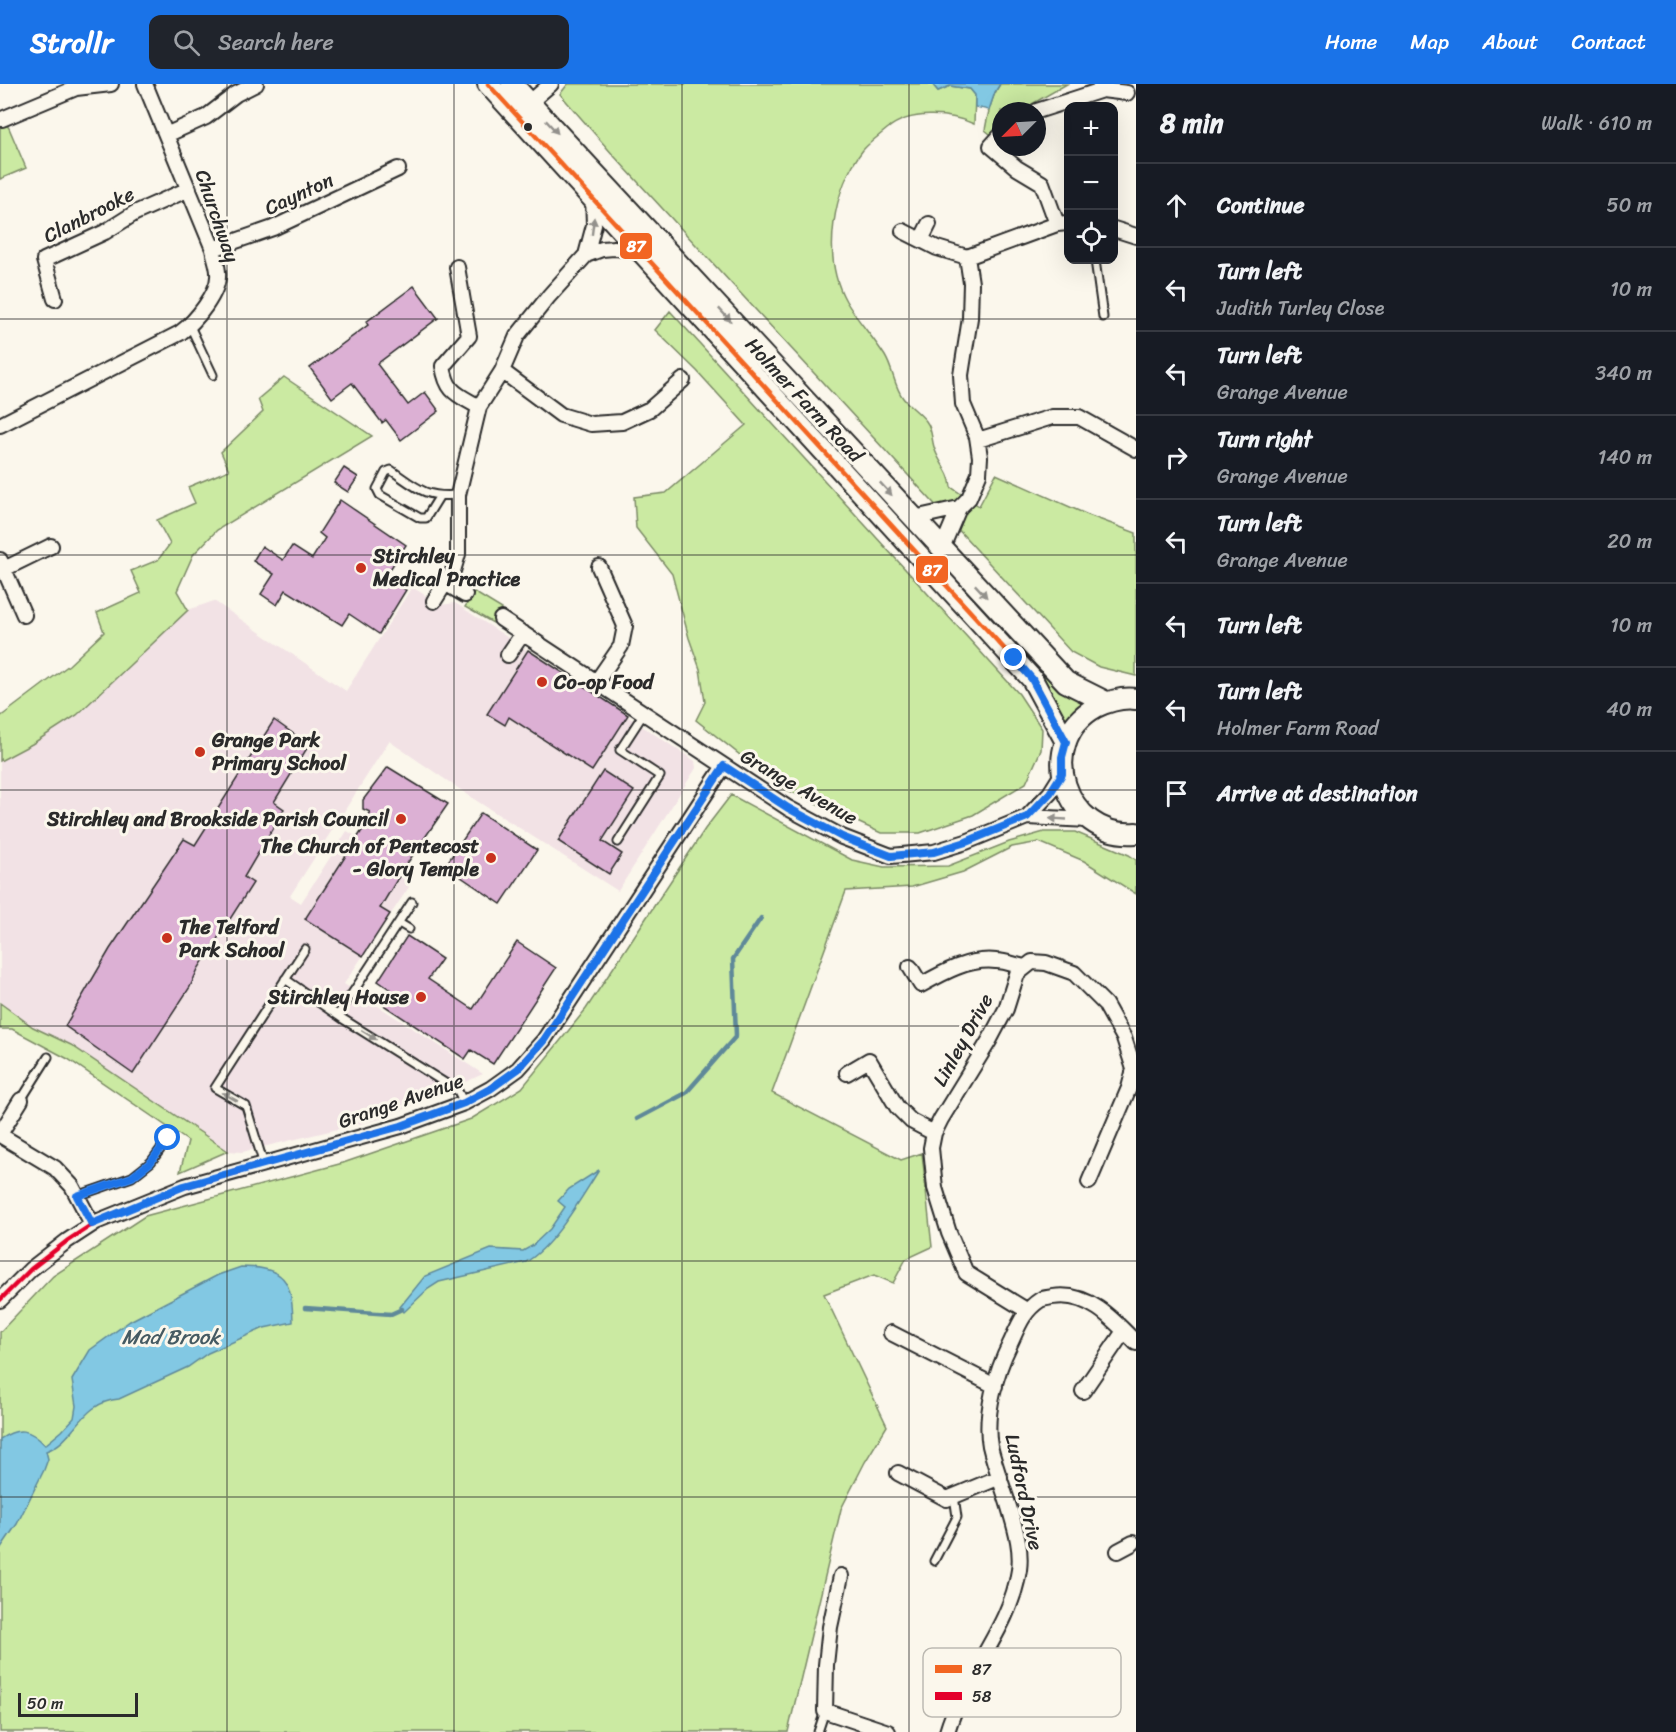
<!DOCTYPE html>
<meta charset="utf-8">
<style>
:root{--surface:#171b24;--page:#20242c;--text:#f1f3f6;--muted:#9ea1a6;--line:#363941;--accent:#1a73e8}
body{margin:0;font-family:Sriracha,sans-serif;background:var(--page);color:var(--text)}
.controls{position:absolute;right:18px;top:18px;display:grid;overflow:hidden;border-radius:12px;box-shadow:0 6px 24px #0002}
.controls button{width:54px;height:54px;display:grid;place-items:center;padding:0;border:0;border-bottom:2px solid var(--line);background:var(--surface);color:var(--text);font:30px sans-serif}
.compass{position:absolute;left:992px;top:18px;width:54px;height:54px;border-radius:50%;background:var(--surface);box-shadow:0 6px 24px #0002;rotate:246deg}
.scale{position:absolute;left:18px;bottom:15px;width:120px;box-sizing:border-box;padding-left:6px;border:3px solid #2b2b2b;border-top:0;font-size:16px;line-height:21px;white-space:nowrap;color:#2b2b2b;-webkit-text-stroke:4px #fbf7ec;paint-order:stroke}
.stop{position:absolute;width:18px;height:18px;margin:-14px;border:4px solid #1a73e8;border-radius:50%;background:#fff}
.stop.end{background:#1a73e8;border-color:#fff;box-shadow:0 2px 6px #0008}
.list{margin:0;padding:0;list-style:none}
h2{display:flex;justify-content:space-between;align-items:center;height:78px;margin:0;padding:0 24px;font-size:26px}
h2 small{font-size:20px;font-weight:400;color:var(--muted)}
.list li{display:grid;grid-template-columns:39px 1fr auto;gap:18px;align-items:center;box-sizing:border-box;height:84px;padding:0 24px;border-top:2px solid var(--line)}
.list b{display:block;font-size:22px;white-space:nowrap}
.list p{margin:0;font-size:20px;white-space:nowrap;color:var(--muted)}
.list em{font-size:20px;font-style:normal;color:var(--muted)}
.icon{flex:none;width:33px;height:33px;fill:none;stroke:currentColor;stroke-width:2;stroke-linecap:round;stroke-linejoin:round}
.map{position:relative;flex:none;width:1136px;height:1648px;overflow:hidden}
header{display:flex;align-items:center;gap:36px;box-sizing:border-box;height:84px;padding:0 30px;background:var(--accent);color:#fff}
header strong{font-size:28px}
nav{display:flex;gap:33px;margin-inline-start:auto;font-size:21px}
.search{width:420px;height:54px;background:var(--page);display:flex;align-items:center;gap:15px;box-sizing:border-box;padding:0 21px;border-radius:12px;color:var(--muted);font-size:22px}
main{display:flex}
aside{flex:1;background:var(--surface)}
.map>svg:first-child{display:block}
</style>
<header>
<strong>Strollr</strong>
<div class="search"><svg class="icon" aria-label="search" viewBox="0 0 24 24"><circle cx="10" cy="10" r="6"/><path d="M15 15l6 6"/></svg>Search here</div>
<nav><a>Home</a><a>Map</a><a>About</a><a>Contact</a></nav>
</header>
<main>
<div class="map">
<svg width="1136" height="1648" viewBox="0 0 1136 1648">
<rect width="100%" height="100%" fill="#fbf7ec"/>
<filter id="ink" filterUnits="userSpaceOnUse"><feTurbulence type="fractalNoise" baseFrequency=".0167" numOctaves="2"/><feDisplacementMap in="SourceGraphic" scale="12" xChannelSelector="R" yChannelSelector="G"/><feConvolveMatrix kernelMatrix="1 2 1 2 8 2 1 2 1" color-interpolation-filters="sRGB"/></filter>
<g filter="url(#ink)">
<!-- built -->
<path fill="#f2e2e5" d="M 412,503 L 441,521 L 455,519 L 695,677 L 696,684 L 618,807 L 477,717 L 389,657 L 290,812 L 301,819 L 347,747 L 413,786 L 406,796 L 409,803 L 344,900 L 483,990 L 384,1034 L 242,1068 L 228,1067 L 71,961 L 33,943 L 0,919 L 0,677 L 32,660 L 77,631 L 188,526 L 214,517 L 346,607 Z"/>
<!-- green -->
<path fill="#cbeaa2" stroke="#7b8a66" stroke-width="1.5" d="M 497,0 L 505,0 L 1088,617 L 1067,639 L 1044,600 Z
M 568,0 L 932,0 L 938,7 L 950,2 L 970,5 L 975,11 L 974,40 C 950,29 909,26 887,45 C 880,51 870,58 863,66 C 833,104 821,173 846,217 C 857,236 873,253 885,272 C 893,285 894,302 903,314 C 909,322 919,328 926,337 C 933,346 931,356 935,366 C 940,380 950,388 951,403 L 979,422 L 996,390 L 1088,431 L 1136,449 L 1136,592 L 1099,583 L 1071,568 L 614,72 L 560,10 Z
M 1000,0 L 1067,0 L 1030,21 L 1023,27 L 1001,27 L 1001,54 L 999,57 L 985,46 C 988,30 991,14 1000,0 Z
M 0,31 L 9,44 L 26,84 L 0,95 Z
M 670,227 L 1019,610 L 1042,645 L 1041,666 L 1026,699 L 973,731 L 920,749 L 881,749 L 779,702 L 696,636 L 705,618 L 700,585 L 689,554 L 672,490 L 636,444 L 634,413 L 666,409 L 746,341 L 697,287 L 655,246 Z
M 284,293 L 372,352 L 217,446 L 193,471 L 177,507 L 188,526 L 77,631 L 32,660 L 0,677 L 0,633 L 69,581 L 104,548 L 97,529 L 141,509 L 131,487 L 158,476 L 170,460 L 157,436 L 195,419 L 188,403 L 229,386 L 221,368 L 263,328 L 258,315 Z
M 474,508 L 502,525 L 493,539 L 465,523 Z
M 731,711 L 852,776 L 884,783 L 948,782 L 1009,758 L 1044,748 L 1075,748 L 1129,771 L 1136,776 L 1136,810 L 1084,777 L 1039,758 L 1012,763 L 963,788 L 912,803 L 846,807 L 772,1009 L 901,1076 L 922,1069 L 932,1163 L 906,1175 L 893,1199 L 874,1191 L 824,1210 L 887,1342 L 865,1378 L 841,1425 L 788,1648 L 0,1648 L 0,1248 L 53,1192 L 145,1132 L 343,1079 L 471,1035 L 522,1004 L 586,925 L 705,745 Z
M 0,919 L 33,943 L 71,961 L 228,1067 L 180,1088 L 188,1057 L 68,975 L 12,945 L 0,945 Z"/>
<!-- water -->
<path fill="#82c8e3" stroke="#5f8999" stroke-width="1.5" d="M 932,0 L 1000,0 L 995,8 L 989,26 L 975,23 L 975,11 L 970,5 L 950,2 L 938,7 Z
M 599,1086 C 581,1114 554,1162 526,1178 L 439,1198 L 428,1205 L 404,1228 L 400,1223 L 425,1192 L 491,1165 L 523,1167 L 532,1162 L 550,1145 L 565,1123 L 558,1117 L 569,1105 Z
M 241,1183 C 285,1183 292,1196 293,1238 L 264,1244 L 208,1269 L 188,1283 L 119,1315 C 80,1318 77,1356 46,1367 L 48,1375 L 44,1386 L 17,1440 L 0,1465 L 0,1355 C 19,1342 30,1345 45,1361 L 62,1347 L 74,1334 L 76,1322 L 72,1296 L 90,1266 L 130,1237 L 218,1191 Z"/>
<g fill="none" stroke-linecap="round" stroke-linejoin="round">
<!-- stream -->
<path stroke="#5f8999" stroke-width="4.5" d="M 637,1035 L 686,1009 L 736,952 L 733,875 L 761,834
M 305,1224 L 391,1230 L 402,1225"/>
</g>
<!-- building -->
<path fill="#dcb0d4" stroke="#2b2b2b" stroke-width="1.5" d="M 414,202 L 438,234 L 377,280 L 408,321 L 425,308 L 439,327 L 401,356 L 386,336 L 382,339 L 352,299 L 332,314 L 310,284 L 368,241 L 366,238 Z
M 344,384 L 358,393 L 348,408 L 334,399 Z
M 340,416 L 406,461 L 385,493 L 406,506 L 379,550 L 349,530 L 342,541 L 286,506 L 277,521 L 261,510 L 274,490 L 253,477 L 262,462 L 283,476 L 292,462 L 312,475 L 325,454 L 319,449 Z
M 528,566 L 628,631 L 592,687 L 509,633 L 505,641 L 487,630 Z
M 274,636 L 309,661 L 274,718 L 284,725 L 244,793 L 253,799 L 198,885 L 190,903 L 133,990 L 65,942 L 110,865 L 184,755 L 195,761 Z
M 388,683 L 448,720 L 404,784 L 380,824 L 390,830 L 363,872 L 305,835 L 363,745 L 359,743 L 370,728 L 363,725 L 363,716 Z
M 603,687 L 634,707 L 602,757 L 622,770 L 609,790 L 558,757 Z
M 481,729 L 537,766 L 501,820 L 445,782 Z
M 407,852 L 442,875 L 428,895 L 473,925 L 517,858 L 556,884 L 493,980 L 471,966 L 465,975 L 382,920 L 391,906 L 378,897 Z"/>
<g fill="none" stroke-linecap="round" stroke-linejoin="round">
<defs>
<path id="lane" d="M 1095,176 L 1103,233
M 190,242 L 213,291
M 439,413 L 426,434 L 420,434 L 380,411 L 377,405 L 386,388 L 391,386 C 417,404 425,414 458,411
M 618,758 L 660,692 L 620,666 L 644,629
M 399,839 L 409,845
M 285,895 L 343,935 L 453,1004 L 458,1007 L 464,1019
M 338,931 L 412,818
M 21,1016 L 48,973
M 264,1081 L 246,1022 L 215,1004 L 305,865
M 77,1112 L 132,1093 L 151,1078 L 168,1055
M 934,1477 L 957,1433 L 954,1412
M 818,1648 L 825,1627"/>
<path id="street" d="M 529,19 L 551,0
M 1037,27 L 1102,6 L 1127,9
M 2,35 L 76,4 L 111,0
M 166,51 L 206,33 L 236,10 L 256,0
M 1001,51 L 991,62 L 1017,84 L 1042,99 L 1057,140
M 1114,145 L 1136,152
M 903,147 L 937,164 L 967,173
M 921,156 L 929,140
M 213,165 L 273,144 L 398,85
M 586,171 L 594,141 L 593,112
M 457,183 L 469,252 L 443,282 C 447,309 457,310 479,323
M 55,215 L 44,176 L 105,148 L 135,129 L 189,105
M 502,287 L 561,331 L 591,340 L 622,338 L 650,325 L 683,296
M 0,341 L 180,249 C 195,238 220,208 218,189 C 218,181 214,172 213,165 L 145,0
M 978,356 L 1052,333 L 1079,333 L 1136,365
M 914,434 L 959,424
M 942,464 L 959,424 L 969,414 L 979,390 L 980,373 L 977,353 L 963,320 L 961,291 L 970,234 L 971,199 L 967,173 L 1057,140 L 1068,139
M 0,476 L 24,531
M 4,485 L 51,462
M 445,499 L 465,511
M 434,517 L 453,487 L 458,470 L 458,411 L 479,323 L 502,287 L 517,252 L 549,212 L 586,171 L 602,165 L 614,164 L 627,165 L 642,170
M 501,535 L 788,724 L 842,753 L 891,772 L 934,768 L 966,758 L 1027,733 L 1050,709 L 1062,690
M 508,571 L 523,549
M 597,597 L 621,562 L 625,542 L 599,483
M 1027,733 L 1089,736
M 910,883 L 921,901 C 944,888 969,874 996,877 C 1005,877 1015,881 1024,883
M 847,989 L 869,976 L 897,1023 L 911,1037 L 934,1049
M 0,1050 L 21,1016
M 0,1051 L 55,1084 L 72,1102 L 92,1140
M 0,1216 L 31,1185 L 67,1157 L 96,1138 L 185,1102 L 401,1042 L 464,1019 L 490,1005 L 518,985 L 544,956 L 724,682
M 1026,1226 L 966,1189 L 949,1149 L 935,1104 L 931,1064 L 934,1049 L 941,1035 L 989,957 L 1006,925 L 1017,890 L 1032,878 L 1046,879 L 1074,889 L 1105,920 L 1124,954 L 1134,985 L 1129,1004 L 1089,1098
M 891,1249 L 995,1302
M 1083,1307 L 1124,1247
M 898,1389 L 947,1415 L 1000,1393
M 1118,1467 L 1133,1459
M 841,1492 L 830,1543 L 826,1581 L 825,1627 L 888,1648
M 947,1648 C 963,1592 1011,1544 1019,1486 C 1022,1464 1015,1444 1009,1423 C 1003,1403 995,1383 990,1362 C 984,1331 996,1288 1010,1260 C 1018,1243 1023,1227 1040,1216 C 1044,1214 1048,1214 1053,1213 C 1088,1207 1114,1236 1136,1259"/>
<path id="secondary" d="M 488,0 L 1032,595 L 1066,658
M 512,0 L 1066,598 L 1106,618
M 1136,615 C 1122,613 1109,617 1096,623 C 1033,658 1065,755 1136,749"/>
</defs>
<!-- lane casing -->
<use href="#lane" stroke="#2b2b2b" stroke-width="11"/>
<!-- street casing -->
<use href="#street" stroke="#2b2b2b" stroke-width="18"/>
<!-- secondary casing -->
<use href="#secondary" stroke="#2b2b2b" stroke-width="24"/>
<!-- lane -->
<use href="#lane" stroke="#fbf7ec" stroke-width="7"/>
<!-- street -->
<use href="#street" stroke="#fbf7ec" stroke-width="14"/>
<!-- secondary -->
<use href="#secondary" stroke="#fbf7ec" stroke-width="20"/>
<defs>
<path id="bus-1" d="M 488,0 L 1032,595 L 1066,658"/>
<path id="bus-2" d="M 0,1216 L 31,1185 L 67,1157 L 96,1138 L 185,1102 L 401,1042 L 464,1019 L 490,1005 L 518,985 L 544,956 L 724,682"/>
</defs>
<!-- bus-1 casing -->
<use href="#bus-1" stroke="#fbf7ec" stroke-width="9"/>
<!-- bus-2 casing -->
<use href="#bus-2" stroke="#fbf7ec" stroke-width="9"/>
<!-- bus-1 -->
<use href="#bus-1" stroke="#f26522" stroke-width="4.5"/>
<!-- bus-2 -->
<use href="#bus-2" stroke="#e4002b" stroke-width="4.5"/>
</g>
<!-- one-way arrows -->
<defs><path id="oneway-solid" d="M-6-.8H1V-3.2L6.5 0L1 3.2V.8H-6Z" transform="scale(1.5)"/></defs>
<g fill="#93918c">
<use href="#oneway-solid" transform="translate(552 43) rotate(47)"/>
<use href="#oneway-solid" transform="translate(593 142) rotate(-83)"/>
<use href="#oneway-solid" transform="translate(725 231) rotate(47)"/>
<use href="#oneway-solid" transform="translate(886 405) rotate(47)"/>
<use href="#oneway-solid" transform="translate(981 507) rotate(47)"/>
<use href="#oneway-solid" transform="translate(1058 735) rotate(-177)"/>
<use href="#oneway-solid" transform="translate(369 951) rotate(32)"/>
<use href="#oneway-solid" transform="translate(230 1013) rotate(-151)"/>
</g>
</g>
<g fill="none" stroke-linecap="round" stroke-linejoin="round" filter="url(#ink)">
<!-- route -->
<path stroke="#1a73e8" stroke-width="8" d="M 168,1054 L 151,1078 L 132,1093 L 77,1112 L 92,1140 L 184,1102 L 401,1042 L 464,1019 L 490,1005 L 518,985 L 544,956 L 724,682 L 788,724 L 842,753 L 891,772 L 934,768 L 966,758 L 1027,733 L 1050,709 L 1062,690 L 1062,673 L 1066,658 L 1032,595 L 1014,574"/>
</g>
<!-- grid -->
<path fill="none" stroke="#2b2b2b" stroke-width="1.5" stroke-opacity="0.55" d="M 227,0 L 227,1648M 454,0 L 454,1648M 682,0 L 682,1648M 909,0 L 909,1648M 0,235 L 1136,235M 0,471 L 1136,471M 0,706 L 1136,706M 0,942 L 1136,942M 0,1177 L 1136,1177M 0,1413 L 1136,1413"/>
<!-- markers -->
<circle fill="#2b2b2b" stroke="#fbf7ec" stroke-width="2" cx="528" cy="43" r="5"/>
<g fill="#c8321e" stroke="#fbf7ec" stroke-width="2">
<circle cx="361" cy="484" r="6"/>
<circle cx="542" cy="598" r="6"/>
<circle cx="200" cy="668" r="6"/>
<circle cx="401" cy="735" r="6"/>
<circle cx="491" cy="774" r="6"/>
<circle cx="167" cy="854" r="6"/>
<circle cx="421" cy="913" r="6"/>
</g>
<g text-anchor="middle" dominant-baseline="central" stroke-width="6" stroke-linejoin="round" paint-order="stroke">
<!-- street labels -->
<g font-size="20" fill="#2b2b2b" stroke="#fbf7ec">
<text transform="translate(299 110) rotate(-25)">Caynton</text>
<text transform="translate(89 131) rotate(-27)">Clanbrooke</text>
<text transform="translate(217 132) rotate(71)">Churchway</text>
<text transform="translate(804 316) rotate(47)">Holmer Farm Road</text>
<text transform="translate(799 703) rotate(30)">Grange Avenue</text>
<text transform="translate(963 956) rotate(-61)">Linley Drive</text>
<text transform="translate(401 1017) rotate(-19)">Grange Avenue</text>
<text transform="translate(1024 1408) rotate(78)">Ludford Drive</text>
</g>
<!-- poi labels -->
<g font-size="20" font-weight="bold" fill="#2b2b2b" stroke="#fbf7ec" text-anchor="start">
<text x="373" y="472">Stirchley<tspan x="373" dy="23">Medical Practice</tspan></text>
<text x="554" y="598">Co-op Food</text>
<text x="212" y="656">Grange Park<tspan x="212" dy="23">Primary School</tspan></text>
<text x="389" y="735" text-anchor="end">Stirchley and Brookside Parish Council</text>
<text x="479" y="762" text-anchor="end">The Church of Pentecost<tspan x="479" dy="23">- Glory Temple</tspan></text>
<text x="179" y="843">The Telford<tspan x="179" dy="23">Park School</tspan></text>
<text x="409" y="913" text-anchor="end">Stirchley House</text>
</g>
<!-- water labels -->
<g font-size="21" font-style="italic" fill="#455a62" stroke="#fbf7ec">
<text x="171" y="1253">Mad Brook</text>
</g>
</g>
<!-- legend -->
<rect x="923" y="1564" width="198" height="69" rx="9" fill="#fbf7ec" stroke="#bdbab2" stroke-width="1.5"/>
<rect x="935" y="1581" width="27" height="8" fill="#f26522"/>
<rect x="935" y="1608" width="27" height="8" fill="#e4002b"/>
<g font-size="16" fill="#2b2b2b">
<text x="972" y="1591">87</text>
<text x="972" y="1618">58</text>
</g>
<g stroke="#fbf7ec" stroke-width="2">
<rect x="619" y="148" width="34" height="28" rx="6" fill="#f26522"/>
<rect x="915" y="471" width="34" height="29" rx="6" fill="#f26522"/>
</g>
<g font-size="16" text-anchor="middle" font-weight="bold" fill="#fff">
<text x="636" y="168">87</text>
<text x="932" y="492">87</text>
</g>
</svg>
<div class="controls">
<button>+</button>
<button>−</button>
<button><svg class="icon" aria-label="locate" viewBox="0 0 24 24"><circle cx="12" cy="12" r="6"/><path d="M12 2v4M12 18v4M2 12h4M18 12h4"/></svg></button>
</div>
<svg class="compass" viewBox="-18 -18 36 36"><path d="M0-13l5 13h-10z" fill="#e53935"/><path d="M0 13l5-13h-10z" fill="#9ea1a6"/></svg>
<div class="scale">50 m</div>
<div class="stop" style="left:168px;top:1054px"></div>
<div class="stop end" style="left:1014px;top:574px"></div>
</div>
<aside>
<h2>8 min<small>Walk · 610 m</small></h2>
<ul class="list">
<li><svg class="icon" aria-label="ahead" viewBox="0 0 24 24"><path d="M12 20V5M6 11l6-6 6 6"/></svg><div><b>Continue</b></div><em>50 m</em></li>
<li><svg class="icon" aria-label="left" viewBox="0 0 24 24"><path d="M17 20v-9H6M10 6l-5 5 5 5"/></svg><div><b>Turn left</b><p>Judith Turley Close</p></div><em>10 m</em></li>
<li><svg class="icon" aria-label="left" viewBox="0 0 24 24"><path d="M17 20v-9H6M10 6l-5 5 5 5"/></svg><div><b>Turn left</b><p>Grange Avenue</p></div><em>340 m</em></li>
<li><svg class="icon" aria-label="right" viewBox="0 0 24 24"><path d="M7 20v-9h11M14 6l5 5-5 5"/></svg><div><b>Turn right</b><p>Grange Avenue</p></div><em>140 m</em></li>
<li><svg class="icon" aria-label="left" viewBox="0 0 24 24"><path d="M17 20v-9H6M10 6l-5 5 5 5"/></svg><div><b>Turn left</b><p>Grange Avenue</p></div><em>20 m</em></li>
<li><svg class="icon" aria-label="left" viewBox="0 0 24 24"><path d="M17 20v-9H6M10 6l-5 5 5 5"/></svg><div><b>Turn left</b></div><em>10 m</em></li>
<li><svg class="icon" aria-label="left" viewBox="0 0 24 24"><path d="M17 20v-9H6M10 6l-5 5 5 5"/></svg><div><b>Turn left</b><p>Holmer Farm Road</p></div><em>40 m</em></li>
<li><svg class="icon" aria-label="arrive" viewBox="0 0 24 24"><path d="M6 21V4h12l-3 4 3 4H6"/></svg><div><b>Arrive at destination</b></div></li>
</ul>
</aside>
</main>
